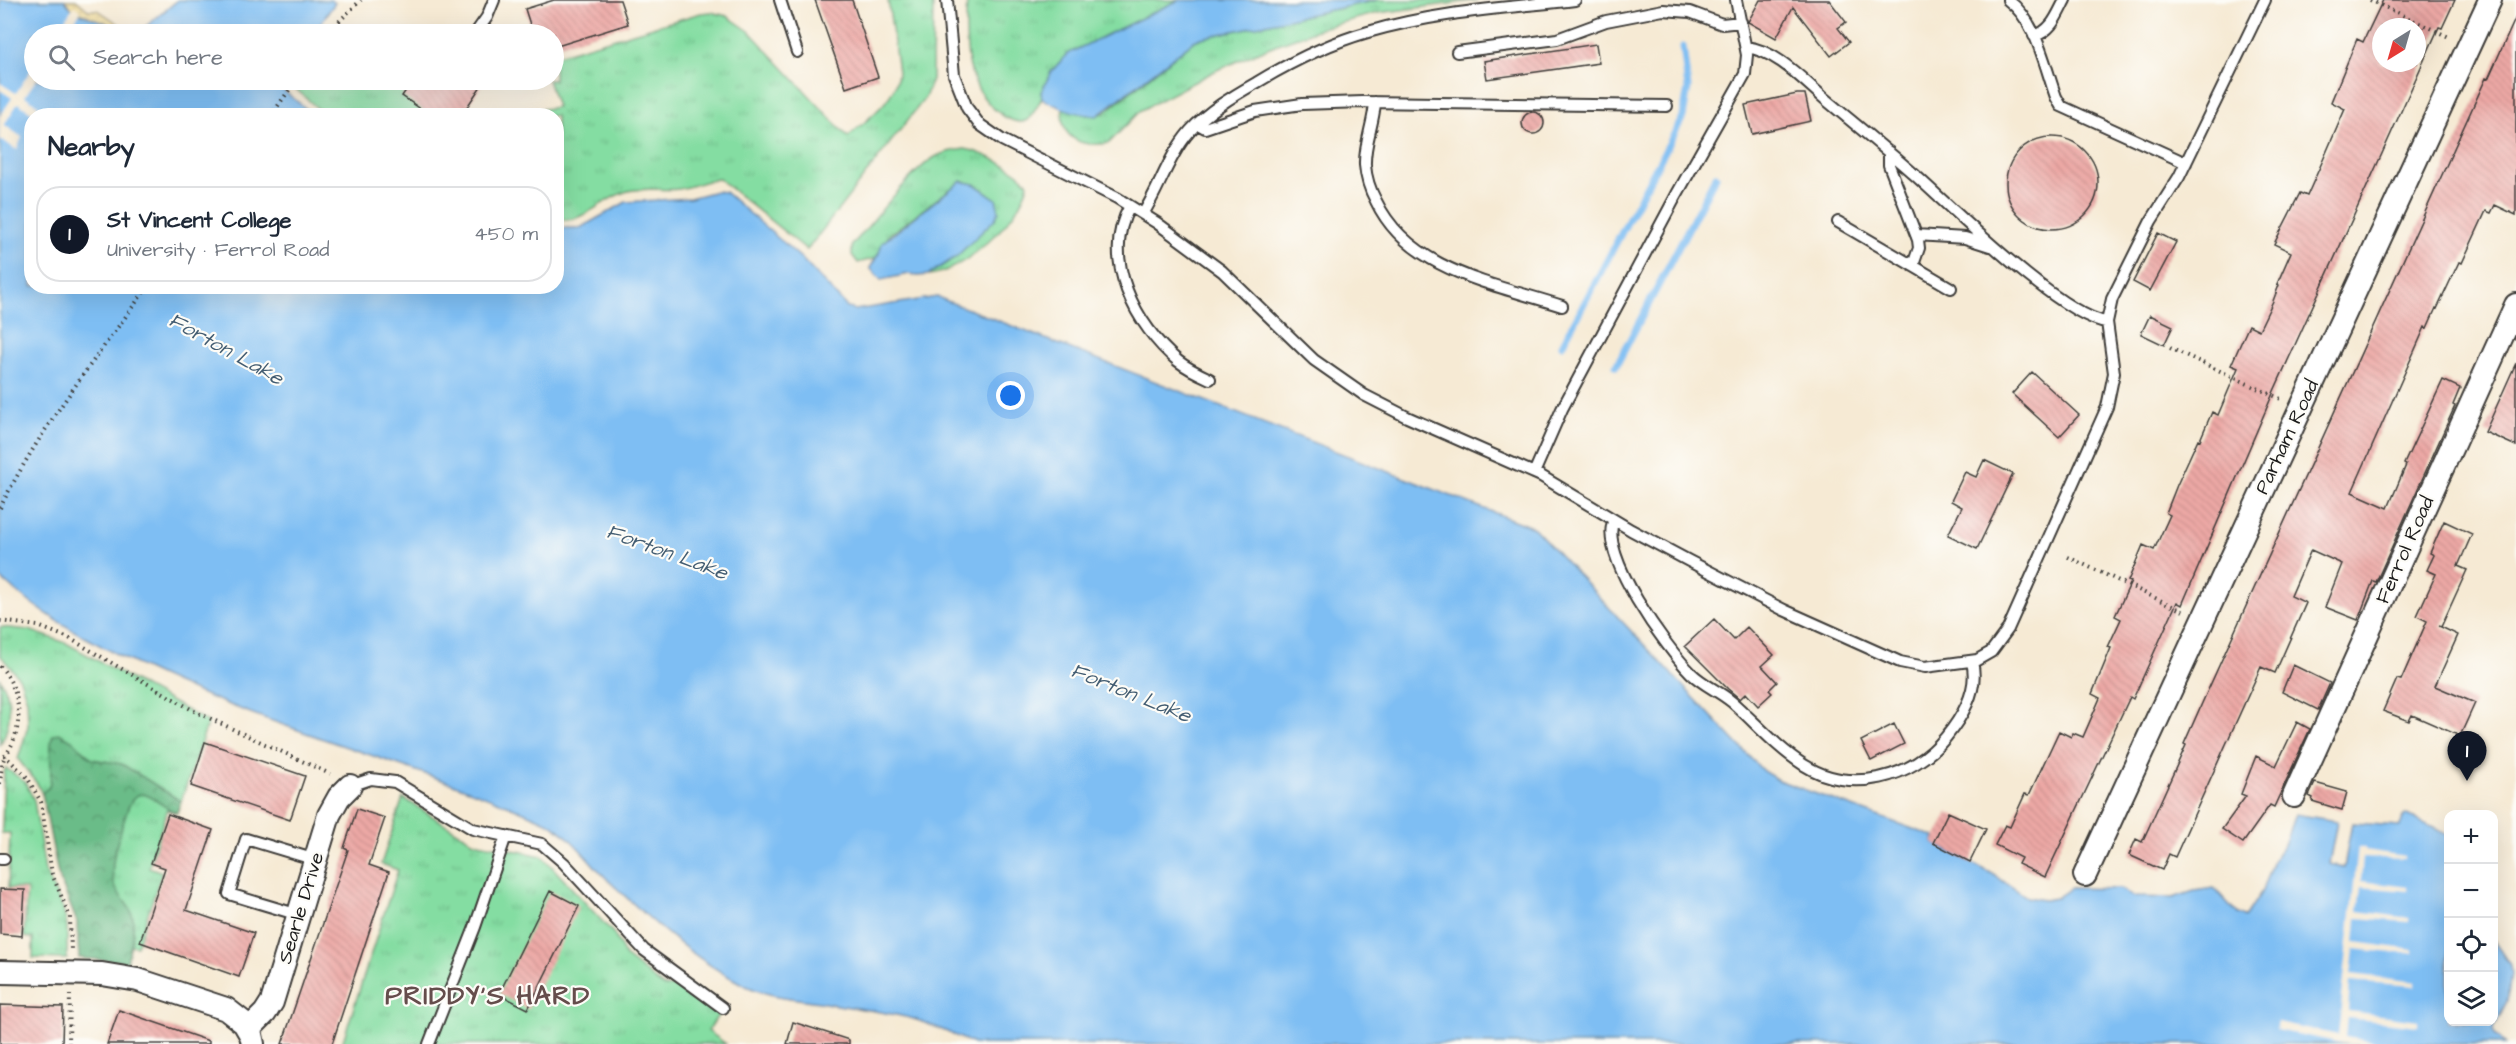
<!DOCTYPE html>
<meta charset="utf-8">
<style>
:root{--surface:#fff;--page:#f6f6f7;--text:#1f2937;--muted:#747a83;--line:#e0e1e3;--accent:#111827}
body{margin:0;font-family:"Architects Daughter",sans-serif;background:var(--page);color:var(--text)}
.controls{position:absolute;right:18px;bottom:18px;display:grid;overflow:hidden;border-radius:12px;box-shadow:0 6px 24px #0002}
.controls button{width:54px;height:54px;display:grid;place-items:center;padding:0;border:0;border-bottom:2px solid var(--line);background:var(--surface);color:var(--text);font:30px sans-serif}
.compass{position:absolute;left:2372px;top:18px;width:54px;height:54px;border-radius:50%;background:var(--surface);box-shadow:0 6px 24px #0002;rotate:217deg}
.you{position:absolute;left:1011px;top:396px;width:21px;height:21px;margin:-15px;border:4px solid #fff;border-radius:50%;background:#1a73e8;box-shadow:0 0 0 9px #1a73e833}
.badge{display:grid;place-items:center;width:39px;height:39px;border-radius:50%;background:var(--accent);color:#fff;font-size:20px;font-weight:700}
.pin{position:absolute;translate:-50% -50px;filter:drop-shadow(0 2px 3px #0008)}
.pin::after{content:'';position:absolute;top:32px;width:21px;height:18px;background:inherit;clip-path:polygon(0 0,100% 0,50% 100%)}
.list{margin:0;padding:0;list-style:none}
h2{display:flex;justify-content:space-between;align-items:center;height:78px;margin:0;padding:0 24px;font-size:26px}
h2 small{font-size:20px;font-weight:400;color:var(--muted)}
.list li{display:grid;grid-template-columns:39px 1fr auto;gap:18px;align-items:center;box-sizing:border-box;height:96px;margin:0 12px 12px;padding:0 12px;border:2px solid var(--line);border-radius:24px}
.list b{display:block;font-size:22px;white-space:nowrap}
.list p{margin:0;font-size:20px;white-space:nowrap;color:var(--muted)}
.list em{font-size:20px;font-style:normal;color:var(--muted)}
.icon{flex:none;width:33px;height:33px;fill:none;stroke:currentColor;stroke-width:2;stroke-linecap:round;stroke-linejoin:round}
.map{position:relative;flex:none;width:2516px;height:1044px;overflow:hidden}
.search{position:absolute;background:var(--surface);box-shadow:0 6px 24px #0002;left:24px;top:24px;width:540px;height:66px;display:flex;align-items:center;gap:15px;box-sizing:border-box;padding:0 21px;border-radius:33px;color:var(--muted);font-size:22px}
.panel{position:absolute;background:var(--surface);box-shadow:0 6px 24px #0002;left:24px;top:108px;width:540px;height:186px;border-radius:24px}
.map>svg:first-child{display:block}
</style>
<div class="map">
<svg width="2516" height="1044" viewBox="0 0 2516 1044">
<defs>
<pattern id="grass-tufts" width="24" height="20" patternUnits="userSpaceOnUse" patternTransform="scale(1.5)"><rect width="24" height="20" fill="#84dda2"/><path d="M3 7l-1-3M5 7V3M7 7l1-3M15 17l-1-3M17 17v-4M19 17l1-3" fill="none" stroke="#71bd8b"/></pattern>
<pattern id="forest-crowns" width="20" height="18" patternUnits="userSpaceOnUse" patternTransform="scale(1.5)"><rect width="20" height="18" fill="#6bbc88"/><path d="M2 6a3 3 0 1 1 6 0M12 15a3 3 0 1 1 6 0" fill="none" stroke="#57986e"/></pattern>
<pattern id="sand-dots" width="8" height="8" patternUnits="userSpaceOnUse" patternTransform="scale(1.5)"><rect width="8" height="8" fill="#eeda9e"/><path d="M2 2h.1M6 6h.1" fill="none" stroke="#ccba88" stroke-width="1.8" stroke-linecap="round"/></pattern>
<pattern id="building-back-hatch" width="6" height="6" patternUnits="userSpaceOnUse" patternTransform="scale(1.5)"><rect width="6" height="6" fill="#eca8a5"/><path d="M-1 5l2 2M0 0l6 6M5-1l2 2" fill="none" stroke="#ca908d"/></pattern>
</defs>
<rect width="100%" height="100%" fill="#fdfcf7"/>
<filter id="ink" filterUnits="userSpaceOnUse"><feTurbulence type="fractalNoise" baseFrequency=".0167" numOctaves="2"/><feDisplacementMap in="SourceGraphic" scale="12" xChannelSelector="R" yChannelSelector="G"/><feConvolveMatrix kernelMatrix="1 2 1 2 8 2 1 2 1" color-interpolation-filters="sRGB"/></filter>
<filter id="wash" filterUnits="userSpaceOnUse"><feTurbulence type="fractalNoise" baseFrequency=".008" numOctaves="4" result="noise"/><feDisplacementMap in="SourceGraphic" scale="24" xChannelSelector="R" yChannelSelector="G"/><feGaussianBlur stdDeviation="1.35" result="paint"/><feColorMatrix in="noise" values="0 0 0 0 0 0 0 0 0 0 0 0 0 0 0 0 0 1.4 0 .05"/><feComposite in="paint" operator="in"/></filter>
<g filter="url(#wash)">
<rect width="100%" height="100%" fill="#f6ead4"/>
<!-- grass -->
<path fill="url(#grass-tufts)" stroke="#507c5f" stroke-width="1.5" d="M 888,0 L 933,0 L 932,79 L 925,98 L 807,250 L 719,179 C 705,180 692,187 679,189 C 662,191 645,187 628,191 C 602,198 585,223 557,220 L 556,116 L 504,115 L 557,107 L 548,80 L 554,80 L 554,56 L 701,13 L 711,12 L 727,16 L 749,31 L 848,137 C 867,119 897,100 898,72 Z
M 967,0 L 1179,0 L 1067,54 L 1051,72 L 1041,92 L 1042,98 C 1031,116 1029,130 1005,117 C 964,92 964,43 967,0 Z
M 1377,0 L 1478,0 L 1378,13 L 1325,27 L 1270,47 L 1217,70 L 1141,110 L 1109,143 C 1082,148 1058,139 1063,107 L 1087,115 L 1104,113 L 1194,41 L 1201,38 Z
M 305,80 L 407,80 L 455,115 L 325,115 L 297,90 Z
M 965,149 C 980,151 1022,171 1028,184 C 1021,219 962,274 927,275 L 956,257 L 995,219 L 996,199 L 974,184 L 961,181 L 889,235 L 876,258 L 858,263 L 852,255 L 852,245 C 873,222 912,169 937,156 C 946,151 955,150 965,149 Z
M 0,627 L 29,630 L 66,643 L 208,722 L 177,813 L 167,810 L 149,867 L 162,872 L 137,946 L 130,945 L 127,962 L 79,958 L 77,922 L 58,874 L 44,799 L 38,785 L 18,759 L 28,726 L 27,700 L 20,679 L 0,655 Z
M 0,679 C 13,699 12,724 0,745 Z
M 6,768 L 25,782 L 34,800 L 45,871 L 63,909 L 67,926 L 67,959 L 33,958 L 33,938 L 24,937 L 27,889 L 8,888 L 10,833 L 2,833 L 4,772 Z
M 403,798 L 474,842 L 542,856 L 614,934 L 626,957 L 664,987 L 678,986 L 719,1014 L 708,1031 L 726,1044 L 342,1044 L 398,870 L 381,864 Z"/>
<!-- forest -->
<path fill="url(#forest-crowns)" stroke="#446c52" stroke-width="1.5" d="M 59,733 L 72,740 L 92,759 L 122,764 L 181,801 L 177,813 C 157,806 139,776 127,811 C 121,832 110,857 113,879 C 115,893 125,899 131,911 C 137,927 130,947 127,962 L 79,958 L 77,922 L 58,874 L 42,793 L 49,787 C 54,770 47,751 53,735 Z"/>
<!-- sand -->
<path fill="url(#sand-dots)" stroke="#857b5d" stroke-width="1.5" d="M 40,0 L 76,0 L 88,10 L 98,10 L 132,33 L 136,28 L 144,34 L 89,34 Z"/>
<!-- water -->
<path fill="#7ebef3" stroke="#4d6d88" stroke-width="1.5" d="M 0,0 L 64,0 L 74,11 L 132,33 L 139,32 L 178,0 L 331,0 L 335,3 L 313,34 L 34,34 L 34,80 L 282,80 L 278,86 L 314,115 L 32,116 L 32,286 L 556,286 L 557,228 L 580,228 L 626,202 L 690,198 L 716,191 L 725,192 L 801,258 L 847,307 L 855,310 L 937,297 L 1534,528 L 1763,771 L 1778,780 L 1935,837 L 1933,843 L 1991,873 L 2027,897 L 2044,900 L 2056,898 L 2071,888 L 2120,889 L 2135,897 L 2173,898 L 2194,891 L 2214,888 L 2238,914 L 2245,917 L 2262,891 L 2272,862 L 2284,845 L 2295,814 L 2337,821 L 2329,864 L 2344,867 L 2352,823 L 2400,826 L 2405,814 L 2448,835 L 2448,1022 L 2494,1022 L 2494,941 L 2510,965 L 2511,974 L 2507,1002 L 2494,1028 L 2495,1035 L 2505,1044 L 974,1044 C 953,1035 932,1024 910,1018 C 883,1011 853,1008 825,1003 C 797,998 769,998 742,984 C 692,958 650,920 609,881 C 590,863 574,839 551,824 C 411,760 259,728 122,657 C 79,635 37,611 0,578 Z
M 1179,0 L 1377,0 L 1201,38 L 1194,41 L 1097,116 C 1080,115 1057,108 1042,98 L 1041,92 L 1051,72 L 1067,54 Z
M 961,181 L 974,184 L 996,199 L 999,211 L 995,219 L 956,257 L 928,275 L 918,276 L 909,274 L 881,280 L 870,268 L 879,253 L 882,243 Z"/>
<!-- pier -->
<path fill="#f6ead4" d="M 74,6 L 81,11 L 66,34 L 55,34 Z
M 34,65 L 36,80 L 25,96 L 39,106 L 34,114 L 18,103 L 4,125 L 22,137 L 17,150 L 0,139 L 0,116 L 12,98 L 0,90 L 0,83 L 16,93 Z
M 2358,847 L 2365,847 L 2365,850 L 2404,856 L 2404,859 L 2363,857 L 2361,881 L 2408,887 L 2408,891 L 2361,887 L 2358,911 L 2409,918 L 2409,922 L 2357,918 L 2355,942 L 2413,950 L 2413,953 L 2394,953 L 2354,949 L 2351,974 L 2416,982 L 2416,986 L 2350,981 L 2348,1011 L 2418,1020 L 2418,1026 L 2347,1018 L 2345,1037 L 2387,1044 L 2347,1044 L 2276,1030 L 2278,1022 L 2338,1035 Z"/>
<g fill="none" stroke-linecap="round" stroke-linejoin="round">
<!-- stream -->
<path stroke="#7ebef3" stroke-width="7" d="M 1562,345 L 1683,117 L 1688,88 L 1683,47
M 1616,366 L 1716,176"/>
</g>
<g id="blocks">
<!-- building -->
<path fill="url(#building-back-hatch)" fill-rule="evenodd" d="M 554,0 L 620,0 L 628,24 L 554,47 L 554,34 L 533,34 L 525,9 Z
M 815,0 L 852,0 L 878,77 L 846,88 Z
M 1760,0 L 1829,0 L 1846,22 L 1838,28 L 1849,42 L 1831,56 L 1793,7 L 1776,38 L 1748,22 Z
M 2383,0 L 2455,0 L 2442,28 L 2439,27 L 2385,147 L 2274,391 L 2182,605 L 2177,602 L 2133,699 L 2130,697 L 2045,877 L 2018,864 L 2021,858 L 1995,845 L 2005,825 L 2010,827 L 2025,794 L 2029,795 L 2059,731 L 2071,737 L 2073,733 L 2083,737 L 2100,698 L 2092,694 L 2111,648 L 2108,647 L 2121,619 L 2115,616 L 2131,582 L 2128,581 L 2143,545 L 2154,550 L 2170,515 L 2166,513 L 2177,485 L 2198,439 L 2200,440 L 2212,412 L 2218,415 L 2238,368 L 2231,365 L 2249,325 L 2259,330 L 2273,301 L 2279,285 L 2277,284 L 2291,252 L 2274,244 L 2300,193 L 2307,196 L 2323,160 L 2345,109 L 2331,102 L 2357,39 L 2363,42 ZM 2381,27 L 2417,27 L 2417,63 L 2381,63 Z
M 2516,17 L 2516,215 L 2495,205 L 2491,213 L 2486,211 L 2462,263 L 2459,262 L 2437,309 L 2436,308 L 2427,328 L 2425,327 L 2352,492 L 2388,508 L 2406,465 L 2404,464 L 2443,380 L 2460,388 L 2453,405 L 2455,406 L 2376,582 L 2373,581 L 2358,620 L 2325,607 L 2342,564 L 2311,550 L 2291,596 L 2306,603 L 2275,673 L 2261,667 L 2175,857 L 2169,854 L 2162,870 L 2129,855 L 2136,839 L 2142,842 L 2149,827 L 2186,745 L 2184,744 L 2203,701 L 2486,78 L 2488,79 Z
M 1596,44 L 1599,63 L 1487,79 L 1484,61 Z
M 413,80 L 485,80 L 461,116 L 431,116 L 402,96 Z
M 1797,94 L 1805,94 L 1811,121 L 1752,134 L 1745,105 Z
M1522 123a11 11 0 1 1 22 0a11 11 0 1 1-22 0Z
M2006 183a46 46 0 1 1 92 0a46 46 0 1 1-92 0Z
M 2158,233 L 2176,242 L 2150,291 L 2133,282 Z
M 2150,315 L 2173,326 L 2164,345 L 2141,334 Z
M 2516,363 L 2516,446 L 2485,432 Z
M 2032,372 L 2079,415 L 2059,437 L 2012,394 Z
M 1984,460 L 2013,474 L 1977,549 L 1948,535 L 1962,507 L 1951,501 L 1965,472 L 1976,477 Z
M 2444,521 L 2472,534 L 2458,566 L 2467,570 L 2441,627 L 2439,626 L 2458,635 L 2435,686 L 2475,703 L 2460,736 L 2412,715 L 2409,721 L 2383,711 L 2397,679 L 2401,680 L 2427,621 L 2417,616 L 2436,574 L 2427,570 L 2434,555 L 2430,553 Z
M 1714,619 L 1734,640 L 1747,627 L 1774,655 L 1762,666 L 1777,682 L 1769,690 L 1772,693 L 1758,706 L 1746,693 L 1740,699 L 1728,689 L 1685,646 Z
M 2293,665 L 2330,683 L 2318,710 L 2282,692 Z
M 2297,722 L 2310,729 L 2274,807 L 2270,805 L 2243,843 L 2222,829 L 2246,796 L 2241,794 L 2256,756 L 2276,766 Z
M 1894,724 L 1904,744 L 1871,761 L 1861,741 Z
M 205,742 L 305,776 L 290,820 L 191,786 Z
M 2315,783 L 2347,792 L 2342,810 L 2312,801 L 2313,798 L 2309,796 Z
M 357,809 L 385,818 L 369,865 L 389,872 L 332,1044 L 282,1044 L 348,850 L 344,848 Z
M 1948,812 L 1986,829 L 1970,862 L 1933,843 Z
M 168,814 L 213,830 L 186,910 L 254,933 L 239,977 L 140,942 L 165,868 L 151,863 Z
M 0,889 L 25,890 L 22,936 L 0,934 Z
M 550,891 L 579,906 L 528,1009 L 499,994 Z
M 0,1005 L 63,1007 L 62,1044 L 0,1044 Z
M 119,1010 L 209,1041 L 209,1044 L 107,1044 Z
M 793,1022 L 849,1040 L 849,1044 L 787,1044 Z"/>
</g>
</g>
<g filter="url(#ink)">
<use href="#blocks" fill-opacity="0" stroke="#3d3b38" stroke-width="1.5"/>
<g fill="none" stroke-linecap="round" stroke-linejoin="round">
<defs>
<path id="lane" d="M 780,0 L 797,52
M 947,0 L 954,75 L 967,108 L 979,124 L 1002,140 L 1117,198 L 1157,223 L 1222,271 L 1314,360 L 1364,395 L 1407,417 L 1541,476 L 1631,530 L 1689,561 L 1784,610 L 1900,662 L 1925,667 L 1977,660 L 1991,652 L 2008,629 L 2107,407 L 2114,373 L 2107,322 L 2112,299 L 2151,221 L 2179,177 L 2265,0
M 2008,0 C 2037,22 2044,64 2056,97 L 2061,106 L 2186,163
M 475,34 L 487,17 L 494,0
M 2034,36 C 2052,31 2057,15 2065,0
M 1746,47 C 1776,50 1804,81 1825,99 C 1856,125 1887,150 1916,176 C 1954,210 2062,317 2107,322
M 1457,52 L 1557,39 L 1606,21 L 1663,10 L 1690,12 L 1722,24 L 1741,22
M 1375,102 C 1374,123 1364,144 1365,165 C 1366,178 1370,190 1376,201 C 1409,271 1495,284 1562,306
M 1198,124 L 1205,128 L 1255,111 L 1302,104 L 1363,102 L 1667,106
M 1889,152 L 1889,165 L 1918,240 L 1919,248 L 1913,265
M 1130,206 C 1100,259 1136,326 1178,361 C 1188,369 1199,374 1210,379
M 1143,214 C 1160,187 1169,155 1190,131 C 1208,111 1233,96 1256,83 C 1291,62 1329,43 1368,32 C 1435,12 1506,8 1575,0
M 1838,222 L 1951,288
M 1916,235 L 1965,238 L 1990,246
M 1534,473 L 1562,409 L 1677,194 L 1745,74 L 1747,55 L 1736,0
M 1614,520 C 1597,553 1667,649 1691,673 C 1703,685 1719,691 1732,702 C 1756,723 1777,748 1804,765 C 1851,795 1913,778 1946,737 C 1963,716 1979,688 1972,662
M 350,786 L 371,779 L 395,782 L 473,829 L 542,844 L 564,863 L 644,950 L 723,1008
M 0,859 L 4,859
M 299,915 L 229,894 L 246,839 L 316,860
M 429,1044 L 475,927 L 506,836"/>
<path id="street" d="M 2294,796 L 2516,305
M 2085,875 L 2490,0
M 0,972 L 102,974 L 138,980 L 226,1009 L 244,1023 L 251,1035 L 253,1044
M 249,1029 L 265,1013 L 272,1002 L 329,815 L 339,797 L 350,786"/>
</defs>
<!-- lane casing -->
<use href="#lane" stroke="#3d3b38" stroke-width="14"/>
<!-- street casing -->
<use href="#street" stroke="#3d3b38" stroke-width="26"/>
<!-- path -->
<path stroke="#3d3b38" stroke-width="4" stroke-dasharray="1.5 4.5" stroke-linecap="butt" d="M 2370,0 L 2451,38
M 326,34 L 361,0
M 271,116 L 296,80
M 2170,348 L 2281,399
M 0,508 C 40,428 96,358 148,286
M 2068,557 L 2183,611
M 0,621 L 38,626 L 69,638 L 196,712 L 330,774
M 0,666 C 22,691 25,729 5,756 L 27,777 L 41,802 L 52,874 L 70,917 L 71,951
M 0,784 L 2,764 L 5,756
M 69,1044 L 70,995"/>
<!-- lane -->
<use href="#lane" stroke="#fff" stroke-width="10"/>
<!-- street -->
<use href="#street" stroke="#fff" stroke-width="22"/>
</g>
</g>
<g text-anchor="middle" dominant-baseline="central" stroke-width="4.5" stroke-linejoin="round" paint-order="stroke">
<!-- street labels -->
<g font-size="20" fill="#1c1c1c" stroke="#fdfcf7">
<text transform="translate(2287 437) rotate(-65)">Parham Road</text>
<text transform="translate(2405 550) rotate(-66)">Ferrol Road</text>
<text transform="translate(301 908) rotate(-73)">Searle Drive</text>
</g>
<!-- water labels -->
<g font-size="21" font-style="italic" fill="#435d72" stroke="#fdfcf7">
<text transform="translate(226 349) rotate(29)">Forton Lake</text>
<text transform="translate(667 552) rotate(20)">Forton Lake</text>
<text transform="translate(1131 693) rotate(22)">Forton Lake</text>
</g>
<!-- district labels -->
<g font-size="26" font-weight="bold" letter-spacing="1.5" fill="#654d4c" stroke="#fdfcf7">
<text x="488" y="996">PRIDDY'S HARD</text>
</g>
</g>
</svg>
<div class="controls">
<button>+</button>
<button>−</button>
<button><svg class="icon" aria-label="locate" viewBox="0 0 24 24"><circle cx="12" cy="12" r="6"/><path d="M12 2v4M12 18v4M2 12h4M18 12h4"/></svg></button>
<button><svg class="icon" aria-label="layers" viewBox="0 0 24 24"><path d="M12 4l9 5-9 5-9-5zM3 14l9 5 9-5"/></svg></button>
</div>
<svg class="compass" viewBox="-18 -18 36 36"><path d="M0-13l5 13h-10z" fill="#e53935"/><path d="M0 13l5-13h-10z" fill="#747a83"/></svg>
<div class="you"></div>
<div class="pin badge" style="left:2467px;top:781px">1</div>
<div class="search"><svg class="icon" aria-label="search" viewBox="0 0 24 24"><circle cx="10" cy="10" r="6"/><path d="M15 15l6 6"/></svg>Search here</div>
<section class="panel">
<h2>Nearby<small></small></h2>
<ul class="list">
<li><span class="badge">1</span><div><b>St Vincent College</b><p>University · Ferrol Road</p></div><em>450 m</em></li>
</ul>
</section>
</div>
